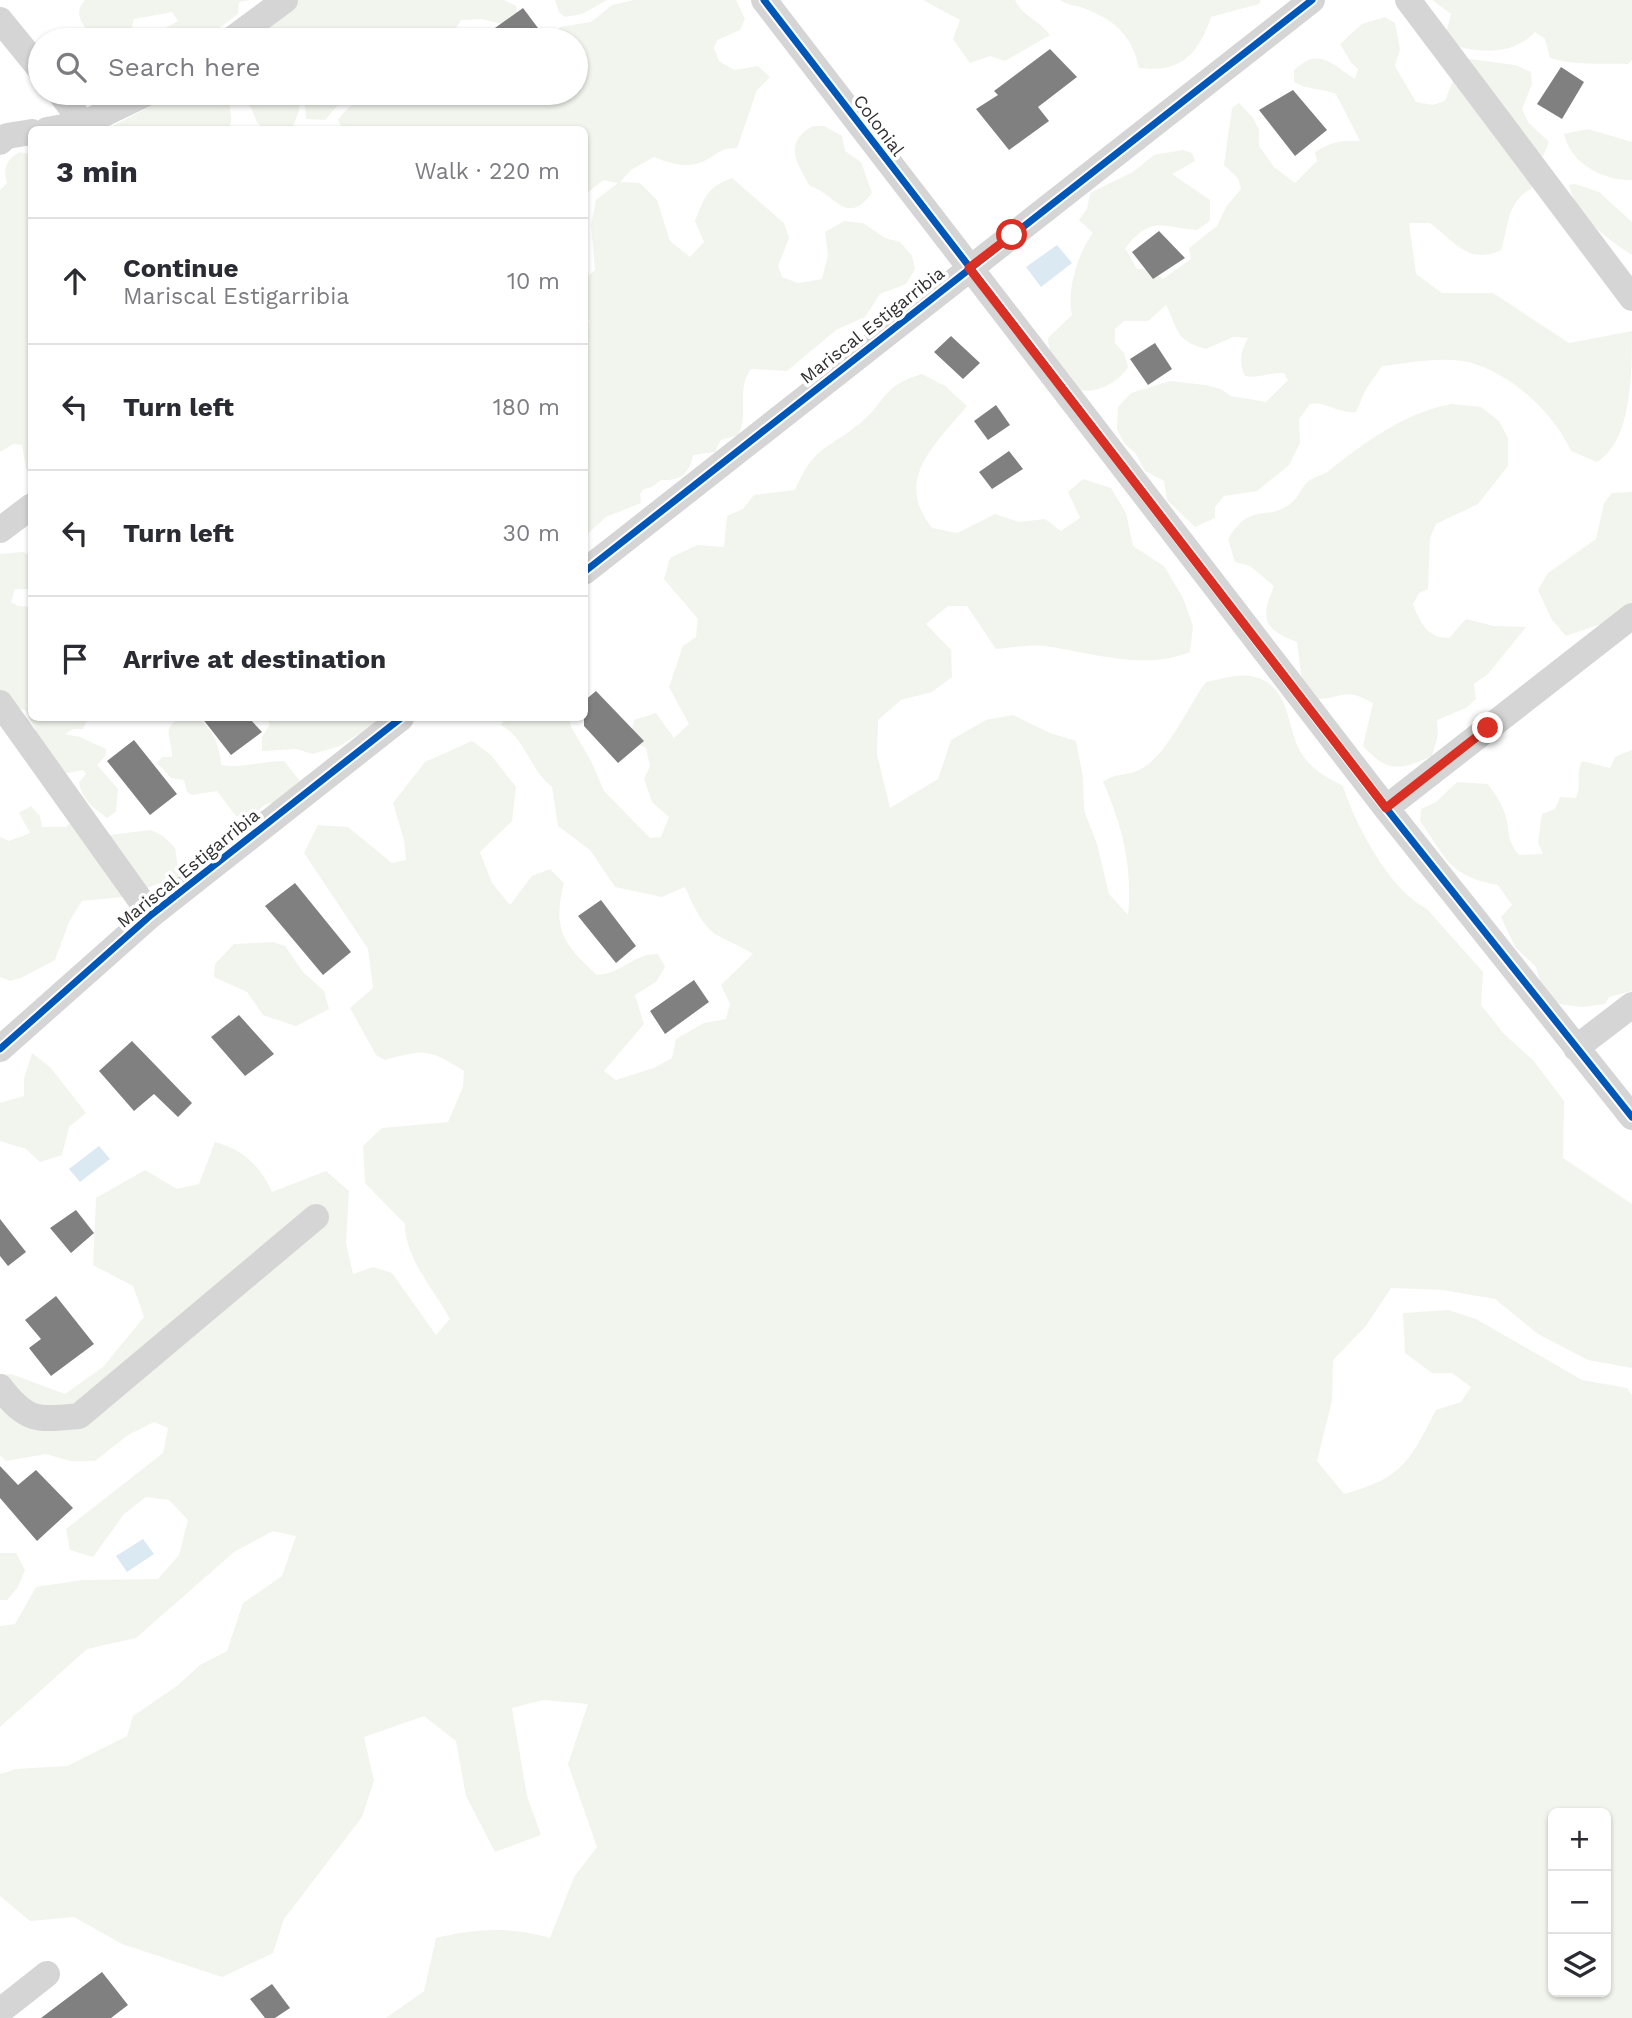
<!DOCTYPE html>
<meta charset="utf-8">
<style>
:root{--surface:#fff;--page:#f7f7f7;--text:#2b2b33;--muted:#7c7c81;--line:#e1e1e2}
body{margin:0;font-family:"Work Sans",sans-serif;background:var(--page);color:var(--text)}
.controls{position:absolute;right:21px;bottom:21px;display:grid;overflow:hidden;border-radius:10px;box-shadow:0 2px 5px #0004}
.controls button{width:63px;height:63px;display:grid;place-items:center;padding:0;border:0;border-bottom:2px solid var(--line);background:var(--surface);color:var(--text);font:35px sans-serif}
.stop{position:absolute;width:21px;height:21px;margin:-16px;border:5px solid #d93025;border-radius:50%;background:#fff}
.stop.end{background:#d93025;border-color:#fff;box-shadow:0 2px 7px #0008}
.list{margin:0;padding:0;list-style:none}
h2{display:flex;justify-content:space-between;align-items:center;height:91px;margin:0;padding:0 28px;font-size:30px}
h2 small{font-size:23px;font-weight:400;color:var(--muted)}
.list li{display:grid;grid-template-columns:46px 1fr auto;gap:21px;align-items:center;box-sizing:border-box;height:126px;padding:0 28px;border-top:2px solid var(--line)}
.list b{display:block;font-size:26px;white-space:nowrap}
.list p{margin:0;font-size:23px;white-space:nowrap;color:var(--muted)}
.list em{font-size:23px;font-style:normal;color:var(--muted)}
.icon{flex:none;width:38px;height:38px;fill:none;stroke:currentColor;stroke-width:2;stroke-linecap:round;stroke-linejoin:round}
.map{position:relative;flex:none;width:1632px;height:2018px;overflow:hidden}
.search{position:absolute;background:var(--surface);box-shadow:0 2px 5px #0004;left:28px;top:28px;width:560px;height:77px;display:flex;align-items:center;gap:18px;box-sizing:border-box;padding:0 24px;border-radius:38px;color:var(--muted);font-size:26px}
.panel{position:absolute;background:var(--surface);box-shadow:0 2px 5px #0004;left:28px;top:126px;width:560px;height:595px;border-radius:10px}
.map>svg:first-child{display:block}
</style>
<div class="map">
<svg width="1632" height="2018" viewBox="0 0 1632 2018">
<rect width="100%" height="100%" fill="#fff"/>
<!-- green -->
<path fill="#f2f5ed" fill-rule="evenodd" d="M 85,0 L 250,0 L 239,2 L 238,14 L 219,28 L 216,40 L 144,40 L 178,21 L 172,12 L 134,19 L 131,31 L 120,40 L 94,40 C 85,26 71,15 85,0 Z
M 267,0 L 504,0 L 516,6 L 518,16 L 505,25 L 482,19 L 461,20 L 448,40 L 247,40 Z
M 555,0 L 607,0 L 582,14 L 565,17 L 559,12 Z
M 634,0 L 736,0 L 745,19 L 740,30 L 717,40 L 714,48 L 719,61 L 734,70 L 758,66 L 770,77 L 757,90 L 737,148 C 719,149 722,151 708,159 C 690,170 671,164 654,157 L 631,170 L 620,182 L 640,183 L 657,200 L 670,241 L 690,257 L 704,242 L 695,221 C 704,198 707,187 732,178 L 784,223 L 789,238 L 778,266 L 782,277 L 798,283 L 822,279 L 828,255 L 825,232 L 844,221 L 863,223 L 885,238 L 900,242 L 912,256 L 915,269 L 906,284 L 880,294 L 865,317 L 836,330 L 787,371 L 751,369 C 735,391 750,414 738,435 L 721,440 L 715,452 L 693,455 C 689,474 681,481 661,480 L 652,487 L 644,489 L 640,494 L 641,503 L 606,517 L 585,536 L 584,326 L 590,321 L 585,318 L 585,279 L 595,270 L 591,225 L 596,200 L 618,183 L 603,180 L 585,195 L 584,130 L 343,130 L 338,120 C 366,79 424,95 468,96 L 470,93 L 576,93 L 576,40 L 550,40 L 560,27 L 591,22 L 612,5 Z
M 923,0 L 1015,0 C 1022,16 1039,20 1050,35 L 1005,61 L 990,56 L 970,63 L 953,39 L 960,20 Z
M 1060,0 L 1261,0 L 1259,4 L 1211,17 C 1199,53 1181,74 1139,68 C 1132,34 1113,19 1081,7 C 1073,5 1065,4 1060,0 Z
M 1432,0 L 1632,0 L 1632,60 L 1628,64 C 1601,63 1576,66 1550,58 L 1545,39 L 1535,32 C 1514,54 1487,53 1459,47 L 1446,33 L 1451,14 Z
M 1385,17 L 1395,23 L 1400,49 L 1395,66 L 1416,102 L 1433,105 L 1445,101 L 1454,78 L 1470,59 L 1515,65 L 1531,72 L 1532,84 L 1522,109 L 1528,122 L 1549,142 C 1543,159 1533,170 1531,189 C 1506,202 1509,227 1501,250 C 1469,266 1453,240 1430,223 L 1409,223 L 1416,274 L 1442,293 L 1493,293 L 1569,343 L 1632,331 C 1632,374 1632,441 1597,462 L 1571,451 C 1553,412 1511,373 1468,362 C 1442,356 1408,363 1382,366 L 1366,389 L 1356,412 C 1338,414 1326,401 1310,404 L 1299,419 L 1300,443 L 1289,465 L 1257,491 L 1224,496 L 1215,507 L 1215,518 L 1195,527 L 1167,500 L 1164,481 L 1145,471 L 1136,454 L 1124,443 L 1117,429 L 1118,407 L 1131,393 L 1170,381 L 1205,385 L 1221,389 L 1231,396 L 1266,402 L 1288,380 L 1284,373 C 1271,372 1255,379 1245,376 C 1238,361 1241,351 1248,338 L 1233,337 L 1206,349 C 1174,340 1179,330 1166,305 L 1148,321 L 1124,321 L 1115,329 L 1115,343 L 1124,353 L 1128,367 C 1119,383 1089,399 1071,386 C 1059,376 1048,352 1048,338 L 1072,315 C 1066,292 1078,252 1093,233 L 1079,220 L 1087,209 L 1090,193 L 1133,172 L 1154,155 L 1183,150 L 1192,153 L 1195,161 L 1172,174 L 1210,200 L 1210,221 L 1197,230 C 1161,227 1152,215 1125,248 L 1137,269 L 1152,269 L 1163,279 L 1191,259 L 1189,248 L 1217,226 L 1226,207 L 1241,189 L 1238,178 L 1224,165 L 1232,108 L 1239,103 L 1253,118 L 1259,130 L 1259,146 L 1274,167 L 1295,183 L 1317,161 L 1315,152 C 1331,142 1341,140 1360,141 L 1336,94 C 1321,88 1308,90 1294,82 L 1294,70 C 1320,46 1332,65 1355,79 L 1358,69 L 1352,64 L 1340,44 L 1362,24 Z
M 187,93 L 232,93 C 225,104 236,118 228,129 L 107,129 L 157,103 Z
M 241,93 L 298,93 L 299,111 L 292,129 C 242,130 266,122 241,93 Z
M 304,93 L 356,93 L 337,106 L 325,120 L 306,119 Z
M 813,126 L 824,126 L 842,136 L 845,151 L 861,162 L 872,193 C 846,227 837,195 810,186 C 796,163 783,142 813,126 Z
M 1588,129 L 1632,142 L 1632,180 C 1603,181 1570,163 1564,134 Z
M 20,152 L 32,155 L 31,476 L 26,468 L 22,445 L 13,444 L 0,452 L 0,190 L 7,183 C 3,168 6,159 20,152 Z
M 1575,184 L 1599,192 L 1632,222 L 1632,255 C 1606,238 1576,216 1569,185 Z
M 922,374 L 945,386 L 967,406 C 935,445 893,479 932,528 L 957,533 L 995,514 L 1019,522 L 1045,519 L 1061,531 L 1080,518 L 1068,492 L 1083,479 L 1111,488 L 1126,513 L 1133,546 L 1164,566 L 1183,598 L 1193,626 L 1190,652 C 1142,671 1094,653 1045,646 C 1029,644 1011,648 996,649 L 967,606 L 948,606 L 926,624 L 951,650 L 952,677 L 932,692 L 901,700 L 878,720 L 877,754 L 890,808 L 938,779 L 951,740 L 986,720 L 1013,715 L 1050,733 L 1076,741 L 1083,777 L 1084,810 L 1097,844 L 1109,894 L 1128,915 C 1133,868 1122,824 1103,782 C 1114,773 1127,776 1139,770 C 1166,758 1188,706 1206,682 C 1219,680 1236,674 1249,676 C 1288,681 1286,720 1298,747 C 1307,767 1324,776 1343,786 C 1354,822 1390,891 1426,908 L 1483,972 L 1481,1005 L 1504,1034 L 1533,1060 L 1564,1101 L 1563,1158 L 1632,1204 L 1632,1368 L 1588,1360 L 1538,1334 L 1495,1299 L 1443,1290 L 1391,1288 L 1365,1327 L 1333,1360 L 1332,1401 L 1317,1461 L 1344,1494 C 1403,1478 1409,1462 1436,1410 L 1461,1402 L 1471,1387 L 1452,1373 L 1432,1373 L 1405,1353 L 1403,1313 L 1448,1310 L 1476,1319 L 1582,1380 L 1627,1388 L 1632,1395 L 1632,2018 L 386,2018 L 424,1991 L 436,1938 C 474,1929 512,1926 550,1938 L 574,1877 L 597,1847 L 568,1764 L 588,1704 L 543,1700 L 512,1708 L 527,1796 L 541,1835 L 495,1852 L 466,1796 L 456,1741 L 424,1716 L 364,1737 L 374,1781 L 362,1817 L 284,1919 L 273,1953 L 222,1977 L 122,1944 L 74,1917 L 30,1921 L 0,1896 L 0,1774 L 16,1769 L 67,1766 L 127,1736 L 133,1716 L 177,1686 L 200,1665 L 227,1651 L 243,1603 L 282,1576 L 296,1536 L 273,1531 L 234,1552 L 136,1638 L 87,1649 L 0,1727 L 0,1626 L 15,1624 L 36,1587 L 82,1580 L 158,1579 L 179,1555 L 188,1520 L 169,1500 L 146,1497 L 124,1514 L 93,1557 L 70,1550 L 66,1529 L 163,1453 L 168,1428 L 154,1422 L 128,1435 L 95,1461 L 70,1461 L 46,1454 L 6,1461 L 0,1455 L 0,1375 L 11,1374 L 65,1394 L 103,1367 L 144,1317 L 133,1286 L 93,1265 L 96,1198 L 145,1170 L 177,1189 L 199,1184 L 215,1142 C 244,1150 260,1166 272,1192 L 326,1171 L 349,1191 L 346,1243 L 353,1274 L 373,1267 L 392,1273 L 436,1335 L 450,1319 C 434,1289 405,1259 405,1224 L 365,1183 L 363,1146 L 382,1128 L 448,1122 L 463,1087 L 464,1071 C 430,1049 424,1049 385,1060 L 376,1055 L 350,1008 L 373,988 L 368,949 L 304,853 L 318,825 L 348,827 L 392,863 L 406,860 L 404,840 L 393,803 L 425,762 L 472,741 L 490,754 L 516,787 L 512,821 L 480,852 L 492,883 L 510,905 L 532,876 L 550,869 L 564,883 C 552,929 563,944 597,975 C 626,972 632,954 658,954 L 665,967 L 656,982 L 635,995 L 644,1024 L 604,1071 L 616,1080 L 654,1068 L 672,1058 L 676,1039 L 704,1023 L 726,1019 L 730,1004 L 721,985 L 753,954 C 741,946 729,942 717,935 C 702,927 692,902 685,887 L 662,897 L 615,887 L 590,850 L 558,826 L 552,787 C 530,770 526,739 501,725 L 505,718 L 569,718 L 571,727 L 591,761 L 604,791 L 650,838 L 661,837 L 669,817 L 652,802 L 644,779 L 650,766 L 646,748 L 630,740 L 634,720 L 656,713 L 674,738 L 689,724 L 669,687 L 683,646 L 696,637 L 698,619 L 664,579 L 670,558 L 697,545 L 724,547 L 727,516 L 743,509 L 754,495 L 795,490 C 815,445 824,452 859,424 C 887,402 879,387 922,374 ZM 1553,1813 L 1606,1813 L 1606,1992 L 1553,1992 Z
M 1451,404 L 1481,407 L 1499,421 L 1508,438 L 1508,466 L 1478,504 L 1436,524 L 1430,538 L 1428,589 L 1419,593 L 1413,604 C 1420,622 1427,638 1449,638 L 1466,619 L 1494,626 L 1526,627 L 1488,674 L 1474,684 L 1476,699 L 1466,708 L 1437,720 L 1438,735 L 1432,756 C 1400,770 1389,774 1363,746 L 1373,703 C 1340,685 1343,701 1312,699 L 1302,681 L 1297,642 C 1263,629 1260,619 1274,586 L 1250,566 L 1235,562 L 1228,539 C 1251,501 1266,522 1290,504 C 1299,498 1302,485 1310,480 C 1316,476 1324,475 1330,470 C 1366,441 1405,413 1451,404 Z
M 1632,492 L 1632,613 L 1566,636 L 1552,620 L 1538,590 L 1548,573 L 1596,539 L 1604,503 L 1612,493 Z
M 23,552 L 31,556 L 31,589 L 15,589 L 11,602 L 18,606 L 31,607 L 32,718 L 127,718 L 121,721 L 87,720 L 83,729 L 73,729 L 65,734 L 80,737 L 106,749 L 106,755 L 97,765 L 118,789 L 116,812 L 107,818 C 94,808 81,799 79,782 L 86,774 L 83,770 L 62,774 L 36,740 L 36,730 L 25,710 L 0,703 L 0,554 Z
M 266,718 L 378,718 L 376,728 L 355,736 L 340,746 L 313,754 L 296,749 L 262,751 L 262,737 L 270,724 Z
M 179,719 C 184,719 192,718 197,720 C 213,725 221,751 221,765 C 241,769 262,761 284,761 L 304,786 L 282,802 L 266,804 L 248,818 L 236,816 L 217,791 L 192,795 L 187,792 L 184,780 L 171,778 L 157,763 L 162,757 L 172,757 C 173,741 160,728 179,719 Z
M 1632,750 L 1632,991 L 1609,997 L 1605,1004 L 1582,1007 L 1559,1004 L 1543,991 L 1536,967 L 1515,947 L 1501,917 L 1512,905 L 1498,885 C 1449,876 1447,859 1420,821 L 1421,809 L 1436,802 L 1457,782 L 1488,784 C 1494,793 1502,803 1505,814 C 1511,833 1505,838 1519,855 L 1543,854 L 1538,843 L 1542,814 L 1555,809 L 1560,797 L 1576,798 C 1582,785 1575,774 1582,761 L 1610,768 L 1615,757 Z
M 31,806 L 40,816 L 42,827 L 66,827 L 72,821 L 110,835 L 151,830 L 163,836 L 175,848 L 179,876 L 123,897 L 82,901 L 69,922 L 55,960 L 21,978 L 10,981 L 0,977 L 0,837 L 9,841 L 30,833 L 19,813 Z
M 273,942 L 285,946 L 303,972 L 324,991 L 329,1009 L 296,1026 L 263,1015 L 247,992 L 214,977 L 215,964 L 234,944 Z
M 32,1053 L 51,1068 L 86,1113 L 69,1127 L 62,1155 L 40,1162 L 26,1149 L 0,1141 L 0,1103 L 24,1096 L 24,1079 Z
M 0,1553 L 16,1553 L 25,1570 L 18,1587 L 7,1600 L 0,1600 Z"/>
<!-- water -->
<path fill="#dbe9f2" d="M 1057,245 L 1072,263 L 1041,287 L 1026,267 Z
M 99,1146 L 110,1159 L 80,1182 L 69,1169 Z
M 143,1539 L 154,1554 L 127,1572 L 116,1556 Z"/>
<!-- building -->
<path fill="#808080" d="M 523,8 L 547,40 L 478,40 Z
M 1050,49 L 1077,77 L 1038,107 L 1049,121 L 1009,150 L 976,109 L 998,95 L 994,91 Z
M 1561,67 L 1584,82 L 1562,119 L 1537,104 Z
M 1293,90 L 1327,130 L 1295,156 L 1259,110 Z
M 1159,231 L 1185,258 L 1153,279 L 1132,252 Z
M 951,336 L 980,363 L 963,379 L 934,352 Z
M 1155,343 L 1172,369 L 1148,385 L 1130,359 Z
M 996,405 L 1010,425 L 988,440 L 974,421 Z
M 1009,451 L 1023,469 L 992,489 L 979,472 Z
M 596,691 L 644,741 L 618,763 L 584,726 L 584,701 Z
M 202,718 L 249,718 L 262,732 L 231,755 Z
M 134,740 L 177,794 L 150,815 L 107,761 Z
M 295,883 L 351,952 L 323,975 L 265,906 Z
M 601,900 L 636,946 L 616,963 L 578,916 Z
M 694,980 L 709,1002 L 665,1034 L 650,1011 Z
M 239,1015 L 274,1054 L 245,1076 L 211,1037 Z
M 132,1041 L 192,1103 L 178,1117 L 154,1094 L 134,1111 L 99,1071 Z
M 76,1210 L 94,1233 L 71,1253 L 50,1228 Z
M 0,1219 L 26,1252 L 8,1266 L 0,1256 Z
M 56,1296 L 94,1344 L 51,1376 L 29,1348 L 41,1339 L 25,1320 Z
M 0,1466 L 18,1485 L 36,1470 L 73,1508 L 37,1541 L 0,1498 Z
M 102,1972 L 128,2005 L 111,2018 L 41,2018 Z
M 272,1984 L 290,2008 L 275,2018 L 265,2018 L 250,1999 Z"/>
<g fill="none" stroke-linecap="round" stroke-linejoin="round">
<!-- street -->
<path stroke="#d5d5d5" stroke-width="26" d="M 764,0 L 1386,808 L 1632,1117
M 1408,0 L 1632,298
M 0,20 L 40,69
M 231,40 L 285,0
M 60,93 L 88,130
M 47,130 L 85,123 L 147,93
M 0,142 L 7,136 L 32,132
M 0,530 L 32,506
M 584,572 L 1312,0
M 0,703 L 151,915
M 1386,808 L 1632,616
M 1576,1048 L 1632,1005
M 0,1049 L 151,915 L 401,718
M 0,1387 C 27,1422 37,1420 79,1416 L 316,1217
M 0,2011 L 47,1974"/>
<defs>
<path id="cycleway" d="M 764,0 L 1386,808 L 1632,1117
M 584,572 L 1312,0
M 0,1049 L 151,915 L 401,718"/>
</defs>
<!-- cycleway casing -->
<use href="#cycleway" stroke="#fff" stroke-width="11"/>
<!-- cycleway -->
<use href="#cycleway" stroke="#0057b8" stroke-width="7"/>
</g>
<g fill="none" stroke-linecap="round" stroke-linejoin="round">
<!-- route -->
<path stroke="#d93025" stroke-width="9" d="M 1012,235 L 969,268 L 1386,808 L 1488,728"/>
</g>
<g text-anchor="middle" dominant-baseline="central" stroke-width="7" stroke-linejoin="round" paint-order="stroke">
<!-- street labels -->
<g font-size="18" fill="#313131" stroke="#fff">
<text transform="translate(879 125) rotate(53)">Colonial</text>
<text transform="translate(872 325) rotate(-38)">Mariscal Estigarribia</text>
<text transform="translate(188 868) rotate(-39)">Mariscal Estigarribia</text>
</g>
</g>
</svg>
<div class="controls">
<button>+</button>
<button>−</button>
<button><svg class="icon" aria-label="layers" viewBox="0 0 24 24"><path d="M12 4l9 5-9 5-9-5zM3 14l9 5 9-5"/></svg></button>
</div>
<div class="stop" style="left:1012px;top:235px"></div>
<div class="stop end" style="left:1488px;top:728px"></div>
<div class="search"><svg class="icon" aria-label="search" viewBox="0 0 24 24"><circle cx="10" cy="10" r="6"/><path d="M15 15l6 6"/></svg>Search here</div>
<section class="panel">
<h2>3 min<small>Walk · 220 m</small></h2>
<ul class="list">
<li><svg class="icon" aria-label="ahead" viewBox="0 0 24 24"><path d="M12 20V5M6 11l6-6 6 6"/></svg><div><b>Continue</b><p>Mariscal Estigarribia</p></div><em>10 m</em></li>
<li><svg class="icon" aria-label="left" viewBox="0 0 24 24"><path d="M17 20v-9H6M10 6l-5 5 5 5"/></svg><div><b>Turn left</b></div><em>180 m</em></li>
<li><svg class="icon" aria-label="left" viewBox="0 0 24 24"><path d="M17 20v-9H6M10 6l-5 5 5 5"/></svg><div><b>Turn left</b></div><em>30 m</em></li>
<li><svg class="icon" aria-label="arrive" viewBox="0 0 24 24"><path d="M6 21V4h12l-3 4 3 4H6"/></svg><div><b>Arrive at destination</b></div></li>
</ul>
</section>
</div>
